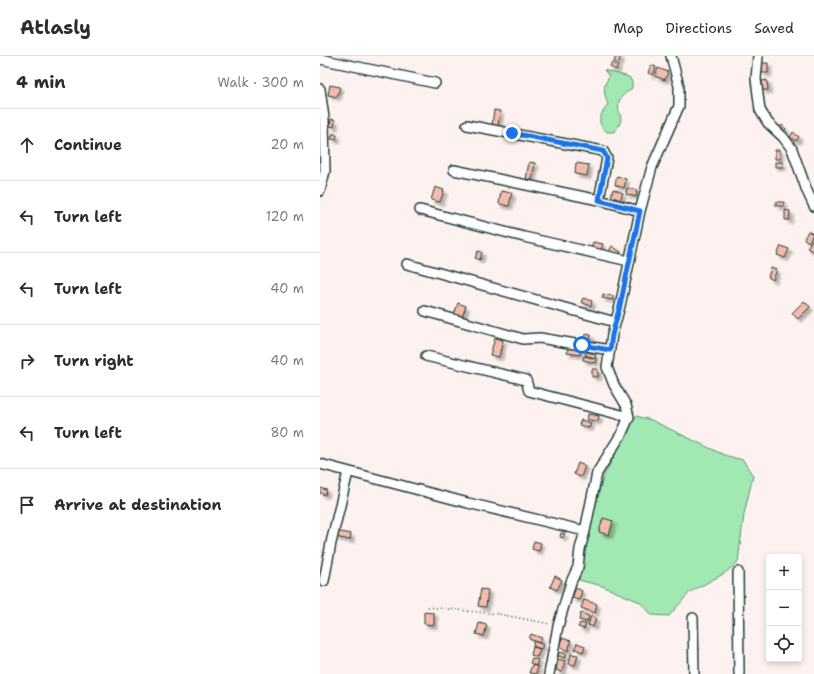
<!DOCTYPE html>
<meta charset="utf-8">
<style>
:root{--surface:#fff;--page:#f2f2f3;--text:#2b2b33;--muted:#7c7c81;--line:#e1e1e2}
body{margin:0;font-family:"Shantell Sans",sans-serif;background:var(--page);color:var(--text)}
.controls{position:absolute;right:12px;bottom:12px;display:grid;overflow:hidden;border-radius:4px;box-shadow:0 2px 6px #0003}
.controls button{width:36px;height:36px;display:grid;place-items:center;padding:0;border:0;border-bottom:1px solid var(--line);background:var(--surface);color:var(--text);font:20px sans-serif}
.stop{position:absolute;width:12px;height:12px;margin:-9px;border:3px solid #1a73e8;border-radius:50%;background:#fff}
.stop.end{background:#1a73e8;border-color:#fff;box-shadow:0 1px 4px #0008}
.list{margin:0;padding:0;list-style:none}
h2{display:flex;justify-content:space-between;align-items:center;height:52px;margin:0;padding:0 16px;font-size:17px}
h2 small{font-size:13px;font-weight:400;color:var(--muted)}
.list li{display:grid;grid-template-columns:26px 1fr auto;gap:12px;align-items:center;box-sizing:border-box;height:72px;padding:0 16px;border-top:1px solid var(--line)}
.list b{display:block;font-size:15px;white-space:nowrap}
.list em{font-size:13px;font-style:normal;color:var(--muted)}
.icon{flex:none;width:22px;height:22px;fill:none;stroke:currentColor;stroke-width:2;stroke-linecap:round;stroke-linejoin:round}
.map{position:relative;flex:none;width:494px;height:618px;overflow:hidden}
header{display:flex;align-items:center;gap:24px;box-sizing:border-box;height:56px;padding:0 20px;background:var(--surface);border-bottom:1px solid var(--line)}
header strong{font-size:19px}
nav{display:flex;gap:22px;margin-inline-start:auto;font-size:14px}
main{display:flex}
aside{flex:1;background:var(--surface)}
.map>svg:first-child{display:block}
</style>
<header>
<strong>Atlasly</strong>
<nav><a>Map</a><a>Directions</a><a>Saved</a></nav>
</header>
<main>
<aside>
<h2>4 min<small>Walk · 300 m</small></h2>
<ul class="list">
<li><svg class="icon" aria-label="ahead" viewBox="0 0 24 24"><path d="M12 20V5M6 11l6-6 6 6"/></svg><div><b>Continue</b></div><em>20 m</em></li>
<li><svg class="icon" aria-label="left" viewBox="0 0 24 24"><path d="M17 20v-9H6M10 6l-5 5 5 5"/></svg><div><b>Turn left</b></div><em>120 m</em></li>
<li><svg class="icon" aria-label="left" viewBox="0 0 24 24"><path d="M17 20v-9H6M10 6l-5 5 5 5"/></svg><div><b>Turn left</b></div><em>40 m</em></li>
<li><svg class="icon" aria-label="right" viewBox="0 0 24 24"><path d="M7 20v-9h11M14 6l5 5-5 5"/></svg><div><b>Turn right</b></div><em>40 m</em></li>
<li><svg class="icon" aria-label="left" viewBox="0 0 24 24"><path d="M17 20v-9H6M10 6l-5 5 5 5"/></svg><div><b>Turn left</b></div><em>80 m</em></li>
<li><svg class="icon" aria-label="arrive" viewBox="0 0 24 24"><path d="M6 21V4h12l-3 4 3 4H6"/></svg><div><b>Arrive at destination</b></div></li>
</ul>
</aside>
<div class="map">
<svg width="494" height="618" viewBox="0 0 494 618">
<defs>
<filter id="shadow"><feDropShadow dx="3.5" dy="3.5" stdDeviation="1" flood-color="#0004"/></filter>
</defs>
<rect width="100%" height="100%" fill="#fdf2ef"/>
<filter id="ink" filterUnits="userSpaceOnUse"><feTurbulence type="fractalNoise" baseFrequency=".025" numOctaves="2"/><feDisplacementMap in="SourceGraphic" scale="8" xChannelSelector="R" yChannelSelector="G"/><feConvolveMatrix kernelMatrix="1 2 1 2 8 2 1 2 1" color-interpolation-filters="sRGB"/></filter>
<g filter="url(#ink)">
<!-- green -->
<path fill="#a2e8b3" stroke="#609274" d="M 284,14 L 309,21 L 312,26 L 312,32 C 308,36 300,40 299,46 C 296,61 308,60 294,76 L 287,76 C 275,66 280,59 288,49 C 286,43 283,35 285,29 C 286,25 288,24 289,20 Z
M 316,360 L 331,364 L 404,399 L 423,404 L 433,420 L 424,458 L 418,506 L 405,517 L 370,536 L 349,560 L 332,559 L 320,546 L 282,530 L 259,524 L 274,455 L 284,419 Z"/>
<!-- building -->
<path fill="#f5bcad" stroke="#1f3d34" filter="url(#shadow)" d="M 296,0 L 301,0 L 298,8 L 294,6 Z
M 292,7 L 298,10 L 296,14 L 290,11 Z
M 442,7 L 448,7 L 448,17 L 442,17 Z
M 331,9 L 336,11 L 333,19 L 328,17 Z
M 338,12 L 348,16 L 345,24 L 335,20 Z
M 447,24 L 448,34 L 442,34 L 442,25 Z
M 10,29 L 20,31 L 17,41 L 8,39 Z
M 174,54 L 180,55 L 178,70 L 172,69 Z
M 11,63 L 15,64 L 14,71 L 10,70 Z
M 462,69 L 466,73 L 463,76 L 459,72 Z
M 473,76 L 479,81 L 476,85 L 470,81 Z
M 13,77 L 17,79 L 16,84 L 11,83 Z
M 455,94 L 460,94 L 460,103 L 455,103 Z
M 209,106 L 215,107 L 212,124 L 206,123 Z
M 455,106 L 462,106 L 463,111 L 455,111 Z
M 256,107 L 269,109 L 267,120 L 255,118 Z
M 297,120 L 306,123 L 304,132 L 295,129 Z
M 115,131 L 124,134 L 120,146 L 111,144 Z
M 307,132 L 317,134 L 316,141 L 306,138 Z
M 293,133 L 303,137 L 300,144 L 291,140 Z
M 181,135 L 192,137 L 189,150 L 179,148 Z
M 456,146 L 464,146 L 464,150 L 456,150 Z
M 465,154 L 470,155 L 469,164 L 465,164 Z
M 488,175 L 493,178 L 489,186 L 484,183 Z
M 493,183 L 494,184 L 494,193 L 492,195 L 487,192 Z
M 273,186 L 283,188 L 281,195 L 271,192 Z
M 292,190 L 301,196 L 298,201 L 289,195 Z
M 461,190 L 469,193 L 465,202 L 457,199 Z
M 158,195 L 162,196 L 160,204 L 155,202 Z
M 451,212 L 457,214 L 453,224 L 448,221 Z
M 283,238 L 293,240 L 293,244 L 282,242 Z
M 263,242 L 272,245 L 271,250 L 261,246 Z
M 484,245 L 490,251 L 478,263 L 472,257 Z
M 138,247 L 146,250 L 142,261 L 134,259 Z
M 265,278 L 271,279 L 270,286 L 264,285 Z
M 175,282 L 183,284 L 179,301 L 170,299 Z
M 248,292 L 261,294 L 260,299 L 247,297 Z
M 266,296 L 276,298 L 275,302 L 265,299 Z
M 264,300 L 276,303 L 275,307 L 263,304 Z
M 272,313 L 278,313 L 278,321 L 272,321 Z
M 268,358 L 279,360 L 278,365 L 267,364 Z
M 261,364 L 271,367 L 269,372 L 259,369 Z
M 258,407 L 265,410 L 261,421 L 254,418 Z
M 0,432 L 7,434 L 5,439 L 0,437 Z
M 283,462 L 293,465 L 289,479 L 279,476 Z
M 16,475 L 31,478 L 30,484 L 15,481 Z
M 241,477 L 245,478 L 243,482 L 240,481 Z
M 214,485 L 221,487 L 219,495 L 212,493 Z
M 235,520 L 242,524 L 237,534 L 230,531 Z
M 256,532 L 262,535 L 259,544 L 252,542 Z
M 161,533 L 168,534 L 166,551 L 158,550 Z
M 264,544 L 277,548 L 275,557 L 261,552 Z
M 104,556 L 114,557 L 114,569 L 104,568 Z
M 261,557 L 269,560 L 267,566 L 259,564 Z
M 271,560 L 276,562 L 273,571 L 268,569 Z
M 159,567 L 167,569 L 164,580 L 156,578 Z
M 260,567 L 266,568 L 264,573 L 258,571 Z
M 211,578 L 222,582 L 220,587 L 209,583 Z
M 242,582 L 251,585 L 248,595 L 239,591 Z
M 214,585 L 223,589 L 221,593 L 213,590 Z
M 257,587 L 265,590 L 263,596 L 255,593 Z
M 213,591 L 220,593 L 217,601 L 211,599 Z
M 239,596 L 247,598 L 245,602 L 238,600 Z
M 251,598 L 258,599 L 255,609 L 249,608 Z
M 212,602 L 218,604 L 216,610 L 210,607 Z
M 238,603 L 245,605 L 242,616 L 236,614 Z
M 212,609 L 218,611 L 216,618 L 209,617 Z"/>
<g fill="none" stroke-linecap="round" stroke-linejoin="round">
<defs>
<path id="minor" d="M 438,0 L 436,23 L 440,54 L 448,67 L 463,81 L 472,93 L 487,135 L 494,150
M 0,3 L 115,27
M 0,33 L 4,62 L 5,115 L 0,135
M 147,69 L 283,95 L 287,102 L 279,144
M 134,114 L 279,144 L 320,155
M 100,154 L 204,181 L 309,205
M 87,208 L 295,266
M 105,255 L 203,283 L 220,282 L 290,294
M 106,300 L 206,324 L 209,335 L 309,361
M 0,408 L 148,447 L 265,475
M 418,516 L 419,618
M 4,525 L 11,487 L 28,416
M 373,562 L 374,618
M 229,618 L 238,570 L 251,526 L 258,511 L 260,493 L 265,475 L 277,417 L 302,377 L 309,361 L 306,349 L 294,329 L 287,311 L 292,279 L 300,250 L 320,155 L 332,111 L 359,50 L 359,30 L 351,0"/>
</defs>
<!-- minor casing -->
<use href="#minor" stroke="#1f3d34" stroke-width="12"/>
<!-- path -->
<path stroke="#1f3d34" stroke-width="1.5" stroke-dasharray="1 3" stroke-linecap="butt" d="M 108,551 L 178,558 L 230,568"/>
<!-- minor -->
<use href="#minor" stroke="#fff" stroke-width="9"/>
</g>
</g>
<g fill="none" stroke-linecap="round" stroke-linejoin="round" filter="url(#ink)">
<!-- route -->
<path stroke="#1a73e8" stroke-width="5" d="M 192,77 L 283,95 L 287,102 L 279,144 L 320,155 L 300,250 L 292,279 L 290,294 L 262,289"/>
</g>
</svg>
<div class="controls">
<button>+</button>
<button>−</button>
<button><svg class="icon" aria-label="locate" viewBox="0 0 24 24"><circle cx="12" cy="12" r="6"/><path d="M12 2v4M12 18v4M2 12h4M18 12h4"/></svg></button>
</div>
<div class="stop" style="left:262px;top:289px"></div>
<div class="stop end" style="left:192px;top:77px"></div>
</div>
</main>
